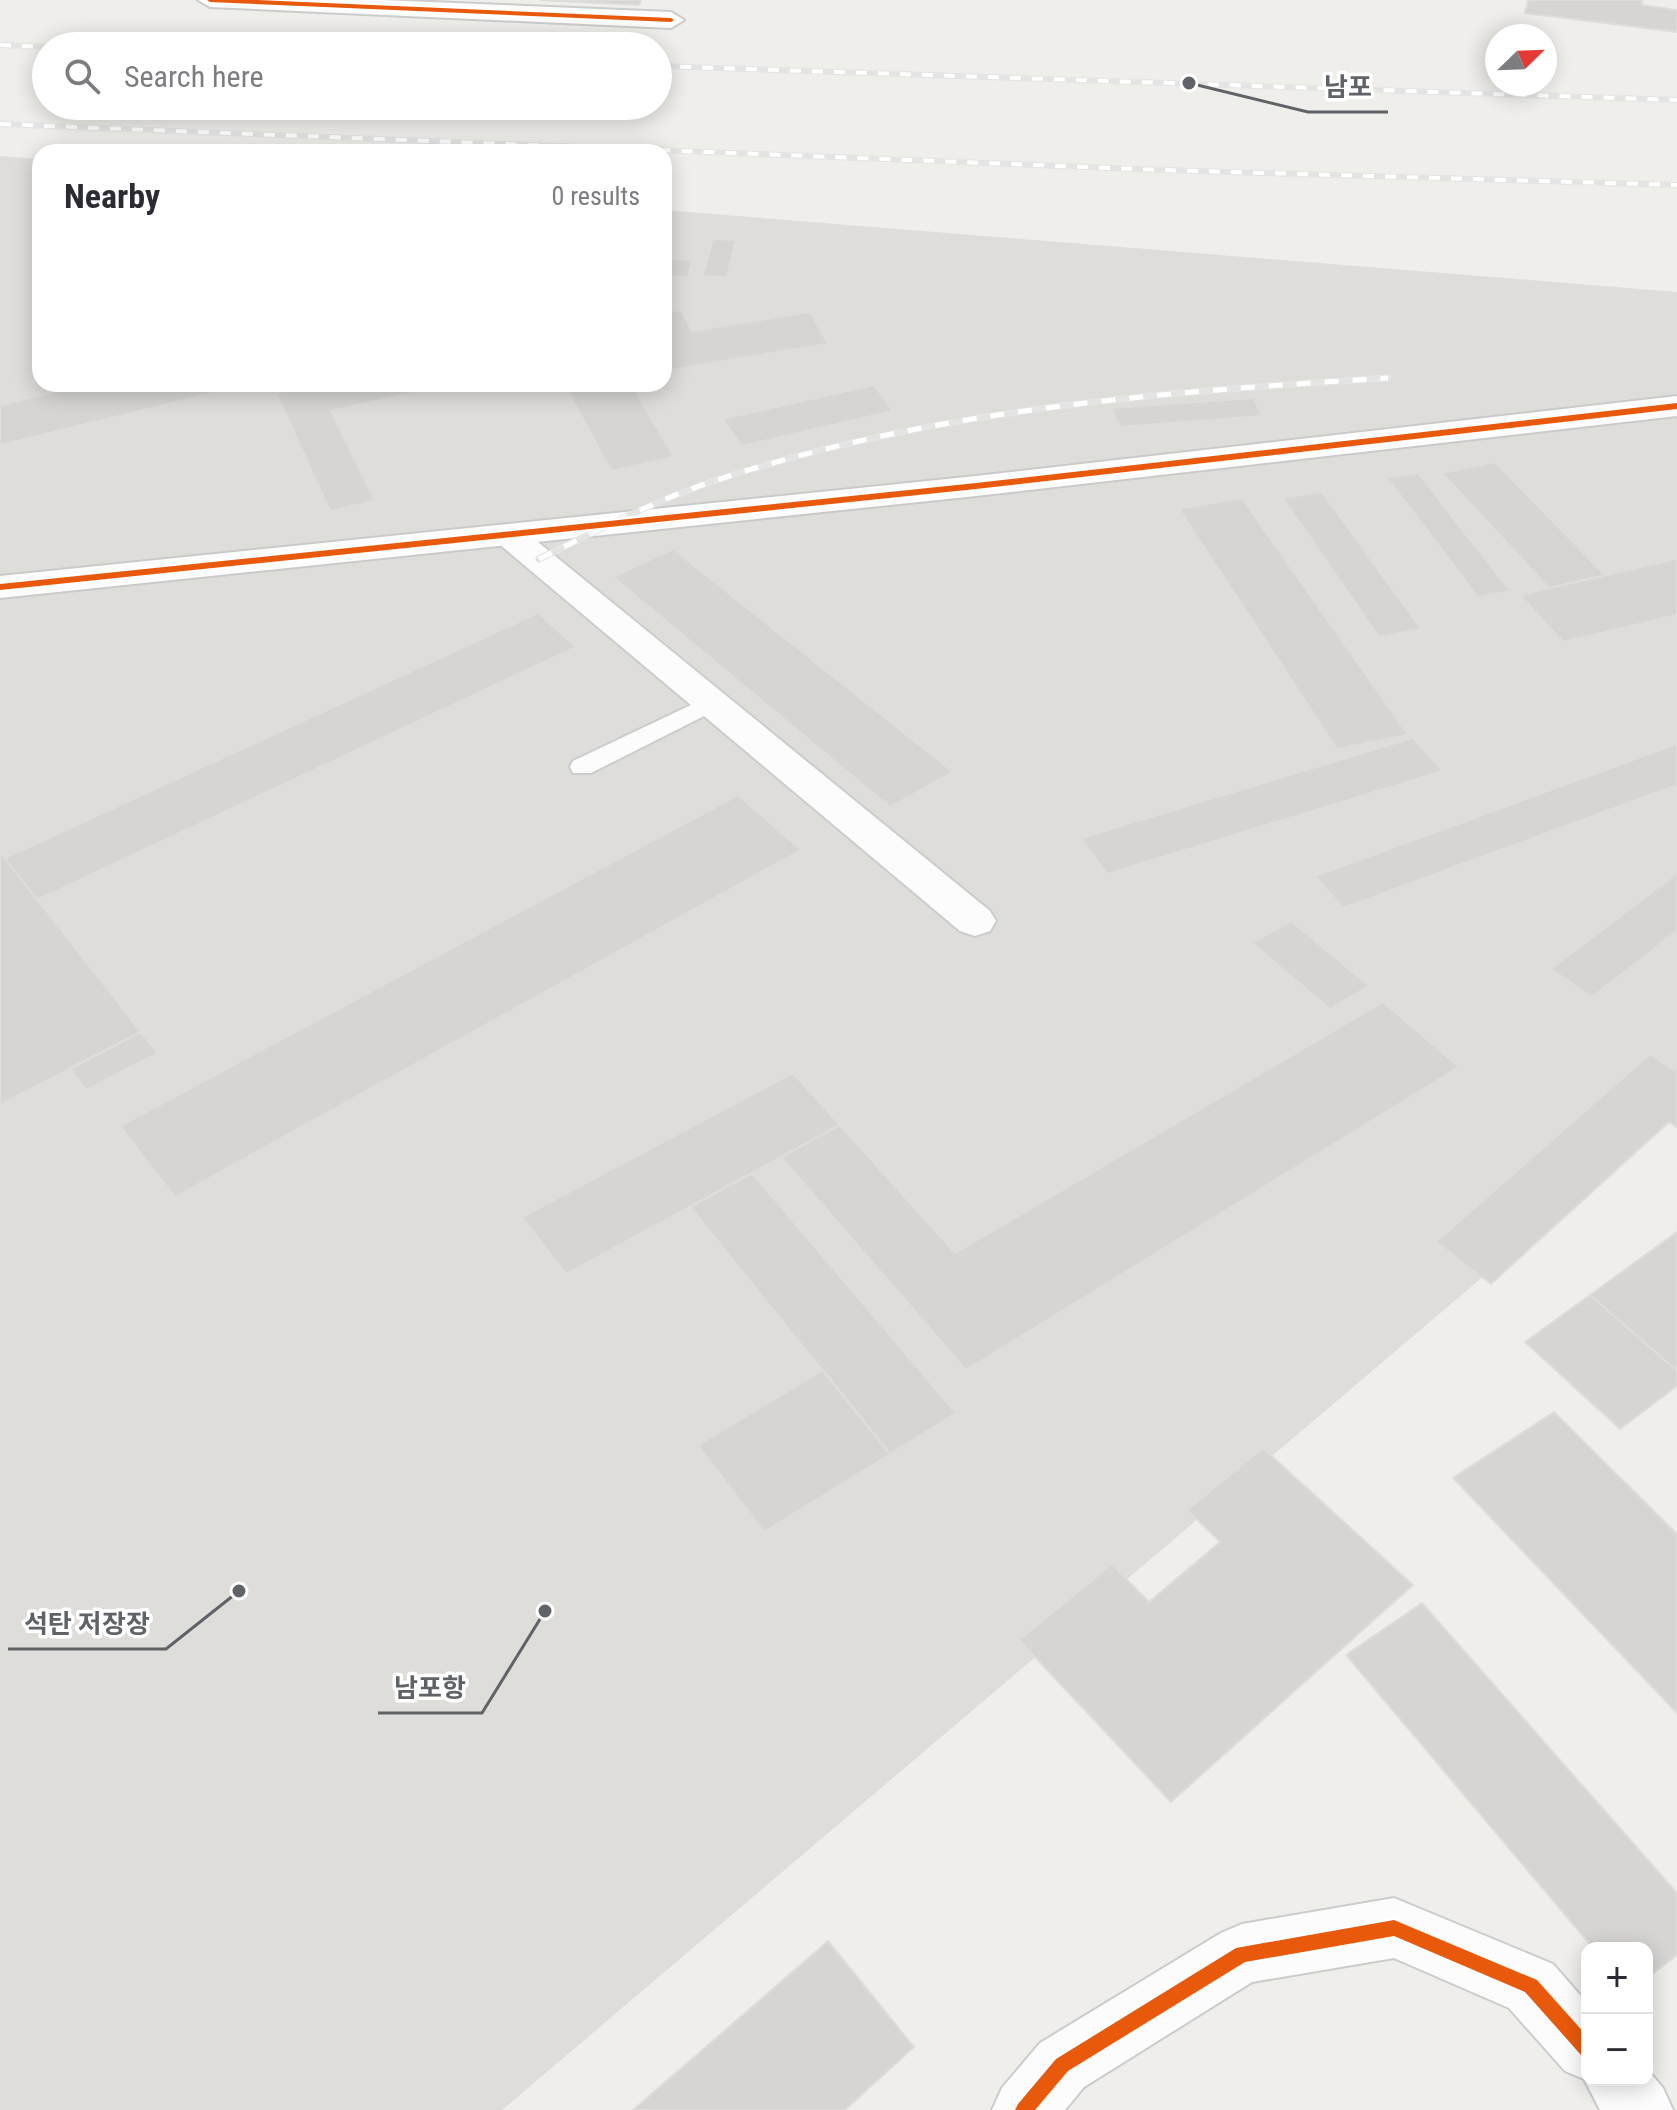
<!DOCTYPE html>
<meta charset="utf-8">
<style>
:root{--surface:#fff;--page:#f7f7f7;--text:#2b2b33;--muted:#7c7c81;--line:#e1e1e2}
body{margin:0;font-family:"Roboto Condensed","Noto Sans KR",sans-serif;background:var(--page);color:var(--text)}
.controls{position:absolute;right:24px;bottom:24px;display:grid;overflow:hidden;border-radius:16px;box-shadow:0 4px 20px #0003}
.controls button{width:72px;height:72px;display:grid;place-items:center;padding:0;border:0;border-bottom:2px solid var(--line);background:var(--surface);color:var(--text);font:40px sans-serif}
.compass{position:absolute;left:1485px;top:24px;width:72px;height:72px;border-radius:50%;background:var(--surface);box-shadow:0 4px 20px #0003;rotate:67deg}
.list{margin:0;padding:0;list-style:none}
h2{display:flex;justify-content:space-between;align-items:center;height:104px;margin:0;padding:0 32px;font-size:34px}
h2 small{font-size:26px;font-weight:400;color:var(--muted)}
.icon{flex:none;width:44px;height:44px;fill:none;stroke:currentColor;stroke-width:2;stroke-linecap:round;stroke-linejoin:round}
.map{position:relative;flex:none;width:1677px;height:2110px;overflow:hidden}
.search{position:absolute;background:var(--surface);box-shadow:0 4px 20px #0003;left:32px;top:32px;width:640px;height:88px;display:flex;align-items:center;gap:20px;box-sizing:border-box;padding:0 28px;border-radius:44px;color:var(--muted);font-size:30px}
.panel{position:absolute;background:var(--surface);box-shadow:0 4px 20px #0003;left:32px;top:144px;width:640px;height:248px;border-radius:24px}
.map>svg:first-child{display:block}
</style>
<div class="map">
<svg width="1677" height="2110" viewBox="0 0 1677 2110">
<rect width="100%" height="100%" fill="#efeeea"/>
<!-- industrial -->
<path fill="#dfddda" d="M 0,156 L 40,159 L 40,384 L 664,384 L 664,210 L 1677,292 L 1677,1112 L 502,2110 L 0,2110 Z"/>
<!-- building -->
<path fill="#d6d5d3" stroke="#deddd9" stroke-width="2" d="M 541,0 L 641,0 L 639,5 Z
M 1528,0 L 1642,0 L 1642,5 L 1677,10 L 1677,32 L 1525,13 Z
M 713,239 L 736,240 L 727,277 L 703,276 Z
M 664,259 L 692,260 L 688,277 L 664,276 Z
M 681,310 L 692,331 L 810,312 L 828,344 L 664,371 L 664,312 Z
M 87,384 L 245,384 L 246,385 L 0,445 L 0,405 Z
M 319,384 L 443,386 L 331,411 L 375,501 L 330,511 L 276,393 Z
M 564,384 L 631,384 L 674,457 L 611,471 Z
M 874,385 L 893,411 L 741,446 L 723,419 Z
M 1254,398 L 1262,416 L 1120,427 L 1112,408 Z
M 1495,462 L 1605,575 L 1549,588 L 1442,473 Z
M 1418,473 L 1510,591 L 1478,597 L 1387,478 Z
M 1322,492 L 1421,629 L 1379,637 L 1283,498 Z
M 1242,498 L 1408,735 L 1337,749 L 1179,509 Z
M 673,549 L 953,772 L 890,807 L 613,577 Z
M 1677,559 L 1677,615 L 1563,642 L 1520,595 Z
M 538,613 L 576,647 L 37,900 L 5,858 Z
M 1413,738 L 1443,771 L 1107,874 L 1081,838 Z
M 1677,744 L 1677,785 L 1343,908 L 1315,876 Z
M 738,795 L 801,850 L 175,1197 L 120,1126 Z
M 0,852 L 141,1032 L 0,1105 Z
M 1677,873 L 1677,931 L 1592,997 L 1551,969 Z
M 1291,921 L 1369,986 L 1330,1009 L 1252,943 Z
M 1383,1002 L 1459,1067 L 966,1370 L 781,1157 L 840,1125 L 955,1253 Z
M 141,1032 L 158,1053 L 86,1090 L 70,1068 Z
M 1650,1054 L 1677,1072 L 1677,1127 L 1669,1122 L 1491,1284 L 1436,1242 Z
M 793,1073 L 840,1125 L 566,1274 L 522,1217 Z
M 752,1173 L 956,1413 L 890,1454 L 690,1207 Z
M 1677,1232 L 1677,1371 L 1590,1295 Z
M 1590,1295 L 1677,1371 L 1677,1386 L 1620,1429 L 1525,1342 Z
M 823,1370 L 890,1454 L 764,1532 L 698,1445 Z
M 1554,1412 L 1677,1534 L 1677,1713 L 1453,1478 Z
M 1263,1448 L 1413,1585 L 1171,1802 L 1019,1640 L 1112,1564 L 1149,1602 L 1220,1542 L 1187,1510 Z
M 1422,1603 L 1677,1893 L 1677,1955 L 1647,1978 L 1647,1948 L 1593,1948 L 1346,1655 Z
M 828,1941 L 914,2047 L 845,2110 L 633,2110 Z"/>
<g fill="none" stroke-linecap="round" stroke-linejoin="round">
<defs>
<path id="lane" d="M 712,695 L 724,703 L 720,708 L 591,773 L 573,773 L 570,767 L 573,761 Z"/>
<path id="street" d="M 198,0 L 383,0 L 671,12 L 684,20 L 671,28 L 210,7 Z
M 510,526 L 522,529 L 990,911 L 996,921 L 990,931 L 975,936 L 960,931 L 498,543 L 493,536 L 498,529 Z
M 1394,1898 L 1553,1964 L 1587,2003 L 1587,2080 L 1647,2080 L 1647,2069 L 1663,2088 L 1673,2110 L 1600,2110 L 1584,2079 L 1565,2071 L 1509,2008 L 1394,1958 L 1252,1982 L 1084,2087 L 1065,2110 L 992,2110 L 1002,2088 L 1040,2043 L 1221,1933 L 1242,1924 Z"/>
<path id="secondary" d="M 1677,396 L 1677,416 L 976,496 L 0,598 L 0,576 L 976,476 Z"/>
</defs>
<!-- lane casing -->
<use href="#lane" stroke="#cbcccc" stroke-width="4"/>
<!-- street casing -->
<use href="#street" stroke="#cbcccc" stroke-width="4"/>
<!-- secondary casing -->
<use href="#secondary" stroke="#cacacb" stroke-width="4"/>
<!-- lane -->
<use href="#lane" fill="#fdfcfc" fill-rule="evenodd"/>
<!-- street -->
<use href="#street" fill="#fdfcfc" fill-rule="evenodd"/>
<!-- secondary -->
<use href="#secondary" fill="#fdfcfc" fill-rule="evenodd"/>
<defs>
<path id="rail-far1" d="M 0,45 L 46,47
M 658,66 L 1677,100
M 0,124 L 1162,170 L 1677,185"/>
<path id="rail" d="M 539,559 C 597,531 655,500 717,480 C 934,409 1162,392 1388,378"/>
</defs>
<!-- rail-far1 casing -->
<use href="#rail-far1" stroke="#e4e4e4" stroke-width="6"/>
<!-- rail casing -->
<use href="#rail" stroke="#e4e4e4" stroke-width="7"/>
<!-- rail-far1 -->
<use href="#rail-far1" stroke="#fff" stroke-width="4" stroke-dasharray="11" stroke-linecap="butt"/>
<!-- rail -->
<use href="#rail" stroke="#fff" stroke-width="5" stroke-dasharray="14" stroke-linecap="butt"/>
<defs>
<path id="cycleway" d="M 207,0 L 257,0 L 671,18 L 674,20 L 671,22 L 210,2 Z
M 1677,403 L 1677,409 L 976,489 L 0,590 L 0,584 L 976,483 Z
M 1394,1920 L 1537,1980 L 1587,2036 L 1587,2057 L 1581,2055 L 1525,1992 L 1394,1936 L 1245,1962 L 1068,2071 L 1035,2110 L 1015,2110 L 1018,2104 L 1056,2059 L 1236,1948 Z"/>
</defs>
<!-- cycleway casing -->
<use href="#cycleway" stroke="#fff" stroke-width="5"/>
<!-- cycleway -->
<use href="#cycleway" fill="#e8590c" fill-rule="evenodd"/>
</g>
<!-- callouts -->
<path fill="none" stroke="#5f6368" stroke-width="3" d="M1189 83L1308 112H1388M239 1591L166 1649H8M545 1611L482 1713H378"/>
<g fill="#5f6368" stroke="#fff" stroke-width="3">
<circle cx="1189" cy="83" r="8"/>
<circle cx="239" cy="1591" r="8"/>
<circle cx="545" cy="1611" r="8"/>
</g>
<g font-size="26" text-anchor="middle" font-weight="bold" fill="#5f6368" stroke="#fff" stroke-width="7" stroke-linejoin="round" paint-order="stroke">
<text x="1348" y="96">남포</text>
<text x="87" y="1633">석탄 저장장</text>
<text x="430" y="1697">남포항</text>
</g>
</svg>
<div class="controls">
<button>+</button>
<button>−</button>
</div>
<svg class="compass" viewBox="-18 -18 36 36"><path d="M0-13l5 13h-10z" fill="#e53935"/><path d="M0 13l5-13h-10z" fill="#7c7c81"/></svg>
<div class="search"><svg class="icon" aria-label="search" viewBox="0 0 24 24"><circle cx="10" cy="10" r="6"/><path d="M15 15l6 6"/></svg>Search here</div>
<section class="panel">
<h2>Nearby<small>0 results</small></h2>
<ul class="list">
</ul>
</section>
</div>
